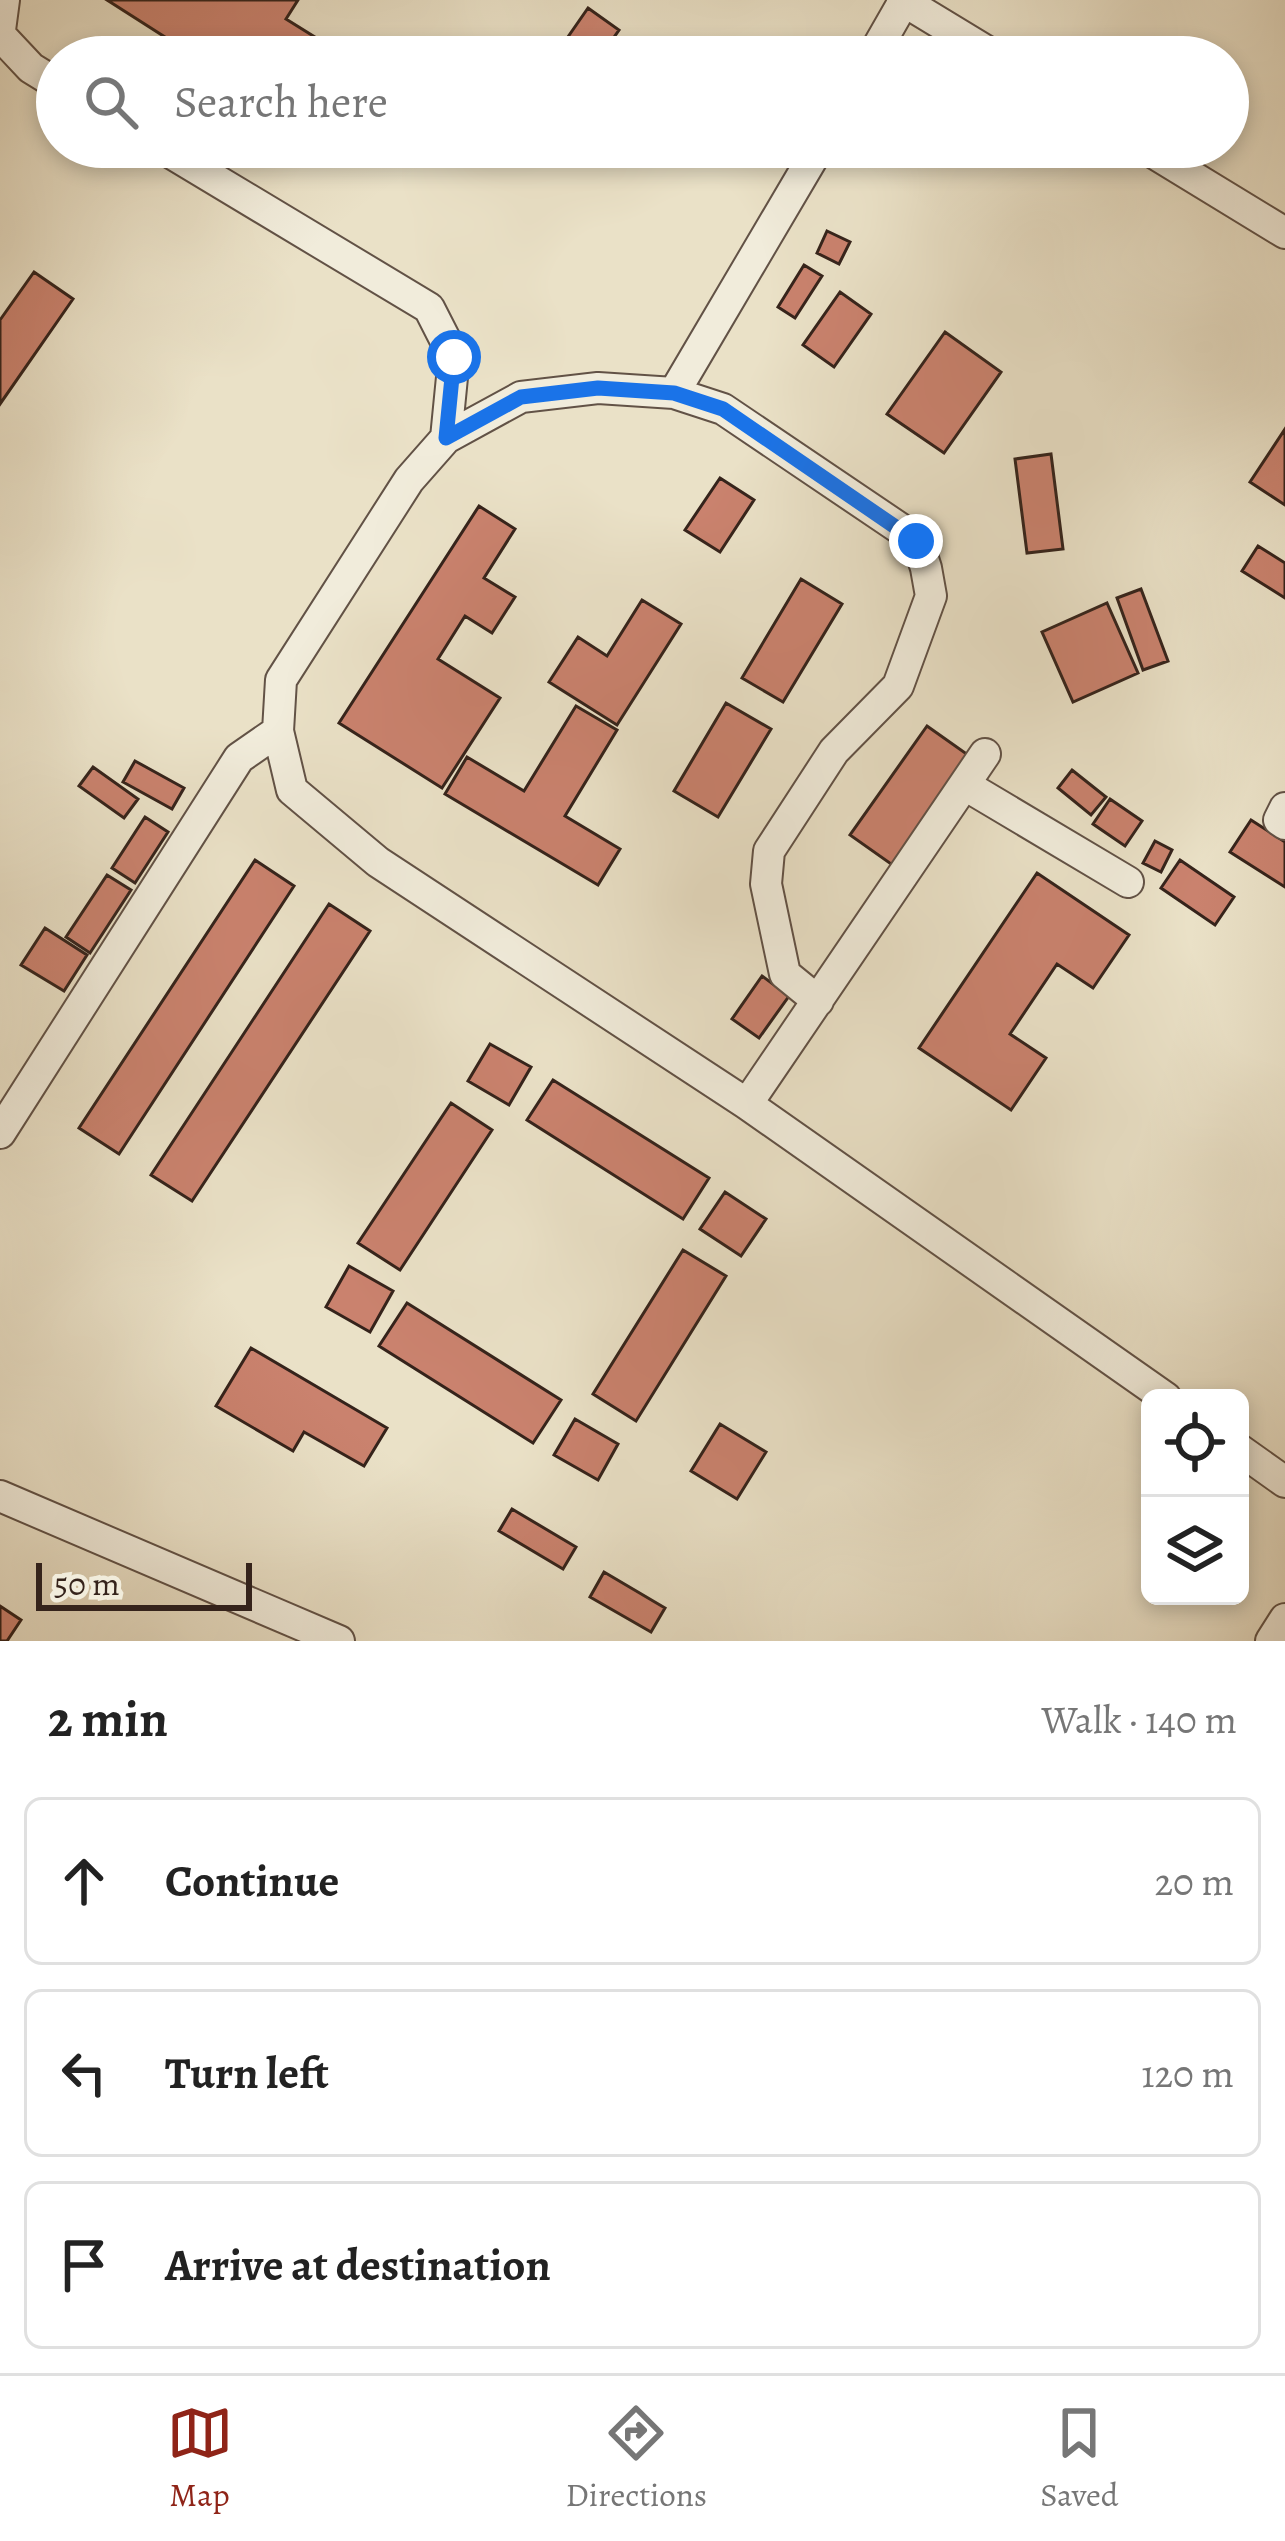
<!DOCTYPE html>
<meta charset="utf-8">
<style>
:root{--surface:#fff;--page:#f2f2f2;--text:#222;--muted:#767676;--line:#e0e0e0;--accent:#8f2418}
body{margin:0;font-family:Alegreya,serif;background:var(--page);color:var(--text)}
.controls{position:absolute;right:36px;bottom:36px;display:grid;overflow:hidden;border-radius:18px;box-shadow:0 6px 18px #0003}
.controls button{width:108px;height:108px;display:grid;place-items:center;padding:0;border:0;border-bottom:3px solid var(--line);background:var(--surface);color:var(--text);font:60px sans-serif}
.scale{position:absolute;left:36px;bottom:30px;width:216px;box-sizing:border-box;padding-left:12px;border:6px solid #35231b;border-top:0;font-size:33px;line-height:42px;white-space:nowrap;color:#35231b;-webkit-text-stroke:9px #f1ecdb;paint-order:stroke}
.stop{position:absolute;width:36px;height:36px;margin:-27px;border:9px solid #1a73e8;border-radius:50%;background:#fff}
.stop.end{background:#1a73e8;border-color:#fff;box-shadow:0 3px 12px #0008}
.list{margin:0;padding:0;list-style:none}
h2{display:flex;justify-content:space-between;align-items:center;height:156px;margin:0;padding:0 48px;font-size:51px}
h2 small{font-size:39px;font-weight:400;color:var(--muted)}
.list li{display:grid;grid-template-columns:78px 1fr auto;gap:36px;align-items:center;box-sizing:border-box;height:168px;margin:0 24px 24px;padding:0 24px;border:3px solid var(--line);border-radius:18px}
.list b{display:block;font-size:45px;white-space:nowrap}
.list em{font-size:39px;font-style:normal;color:var(--muted)}
.icon{flex:none;width:66px;height:66px;fill:none;stroke:currentColor;stroke-width:2;stroke-linecap:round;stroke-linejoin:round}
.map{position:relative;flex:none;width:1285px;height:1641px;overflow:hidden}
.search{position:absolute;background:var(--surface);box-shadow:0 6px 18px #0003;left:36px;right:36px;top:36px;height:132px;display:flex;align-items:center;gap:30px;box-sizing:border-box;padding:0 42px;border-radius:66px;color:var(--muted);font-size:45px}
.sheet{height:732px;background:var(--surface)}
nav{display:flex;justify-content:space-around;align-items:center;box-sizing:border-box;height:168px;border-top:3px solid var(--line);background:var(--surface);font-size:33px;color:var(--muted)}
nav a{display:grid;justify-items:center;gap:6px}
nav .on{color:var(--accent)}
.map>svg:first-child{display:block}
</style>
<div class="map">
<svg width="1285" height="1641" viewBox="0 0 1285 1641">
<rect width="100%" height="100%" fill="#eae1c7"/>
<filter id="stains"><feTurbulence type="fractalNoise" baseFrequency=".00167" numOctaves="4"/><feColorMatrix values="0 0 0 0 .2 0 0 0 0 .09 0 0 0 0 .02 0 0 0 .5 -.17"/></filter>
<radialGradient id="worn" r=".72"><stop offset=".6" stop-color="#630" stop-opacity="0"/><stop offset="1" stop-color="#630" stop-opacity=".3"/></radialGradient>
<!-- building -->
<path fill="#ca826e" stroke="#35231b" stroke-width="3" d="M 107,0 L 298,0 L 286,19 L 347,57 L 172,57 L 179,46 Z
M 588,8 L 619,30 L 600,57 L 554,57 Z
M 827,231 L 850,242 L 839,264 L 817,253 Z
M 804,265 L 822,276 L 795,318 L 778,307 Z
M 34,272 L 73,299 L 0,404 L 0,320 Z
M 840,292 L 871,314 L 834,367 L 803,345 Z
M 945,332 L 1001,372 L 944,453 L 887,414 Z
M 1285,429 L 1285,505 L 1250,482 Z
M 1051,454 L 1063,549 L 1027,553 L 1015,459 Z
M 720,478 L 754,500 L 720,552 L 685,530 Z
M 479,506 L 515,529 L 484,578 L 515,597 L 492,633 L 465,616 L 438,659 L 500,698 L 442,788 L 339,723 Z
M 1258,546 L 1285,563 L 1285,598 L 1242,571 Z
M 801,579 L 842,604 L 783,702 L 742,678 Z
M 1141,589 L 1168,661 L 1143,670 L 1117,598 Z
M 642,600 L 681,624 L 617,725 L 549,682 L 578,637 L 607,656 Z
M 1107,603 L 1138,673 L 1073,702 L 1042,632 Z
M 726,703 L 771,729 L 718,817 L 674,791 Z
M 576,706 L 617,730 L 565,816 L 620,849 L 598,885 L 445,794 L 467,757 L 524,791 Z
M 927,726 L 978,762 L 901,871 L 850,835 Z
M 135,761 L 184,788 L 172,809 L 123,782 Z
M 93,767 L 138,799 L 124,818 L 79,786 Z
M 1072,770 L 1106,797 L 1091,815 L 1058,788 Z
M 1110,799 L 1142,821 L 1125,846 L 1093,824 Z
M 145,817 L 168,832 L 135,883 L 112,868 Z
M 1251,820 L 1285,842 L 1285,887 L 1230,852 Z
M 1155,841 L 1172,850 L 1161,872 L 1143,863 Z
M 255,860 L 294,886 L 119,1154 L 79,1128 Z
M 1180,860 L 1234,897 L 1215,925 L 1161,888 Z
M 1037,873 L 1129,935 L 1093,988 L 1057,964 L 1010,1034 L 1046,1058 L 1011,1110 L 919,1048 Z
M 107,875 L 131,890 L 90,953 L 66,937 Z
M 329,904 L 370,931 L 192,1201 L 151,1175 Z
M 45,928 L 87,955 L 64,991 L 21,965 Z
M 762,976 L 789,996 L 759,1038 L 732,1019 Z
M 490,1044 L 531,1067 L 509,1105 L 468,1081 Z
M 553,1080 L 709,1178 L 683,1219 L 527,1120 Z
M 451,1103 L 492,1130 L 400,1270 L 358,1243 Z
M 725,1192 L 766,1219 L 741,1256 L 700,1229 Z
M 683,1250 L 726,1276 L 636,1421 L 593,1394 Z
M 349,1266 L 393,1291 L 370,1332 L 326,1307 Z
M 407,1303 L 561,1400 L 533,1443 L 379,1346 Z
M 251,1348 L 387,1428 L 364,1466 L 304,1432 L 293,1451 L 216,1406 Z
M 575,1419 L 618,1444 L 598,1480 L 554,1455 Z
M 720,1424 L 766,1452 L 737,1499 L 691,1471 Z
M 512,1509 L 576,1547 L 563,1569 L 499,1531 Z
M 604,1572 L 665,1608 L 651,1632 L 590,1597 Z
M 0,1606 L 21,1620 L 7,1641 L 0,1641 Z"/>
<g fill="none" stroke-linecap="round" stroke-linejoin="round">
<defs>
<path id="minor" d="M 902,0 L 996,57
M 0,30 L 4,0
M 0,35 L 31,68 L 57,84
M 872,57 L 904,1
M 161,147 L 429,308 L 454,357 L 446,438 L 409,480 L 281,680 L 278,731 L 292,790 L 378,862 L 747,1104 L 1166,1398
M 1144,147 L 1285,233
M 674,393 L 723,409 L 917,540 L 926,568 L 931,596 L 898,686 L 834,751 L 769,851 L 766,884 L 785,974 L 818,1001
M 446,438 L 521,397 L 598,388 L 674,393 L 819,147
M 965,785 L 1128,882
M 1285,808 L 1279,820 L 1285,824
M 747,1104 L 985,754
M 0,1133 L 239,758 L 278,731
M 1240,1450 L 1285,1482
M 0,1496 L 339,1641
M 1271,1641 L 1285,1619"/>
</defs>
<!-- minor casing -->
<use href="#minor" stroke="#625246" stroke-width="34"/>
<!-- minor -->
<use href="#minor" stroke="#f1ecdb" stroke-width="30"/>
</g>
<g fill="none" stroke-linecap="round" stroke-linejoin="round">
<!-- route -->
<path stroke="#1a73e8" stroke-width="15" d="M 454,357 L 446,438 L 521,397 L 598,388 L 674,393 L 723,409 L 916,541"/>
</g>
<rect width="100%" height="100%" filter="url(#stains)"/>
<rect width="100%" height="100%" fill="url(#worn)"/>
</svg>
<div class="controls">
<button><svg class="icon" aria-label="locate" viewBox="0 0 24 24"><circle cx="12" cy="12" r="6"/><path d="M12 2v4M12 18v4M2 12h4M18 12h4"/></svg></button>
<button><svg class="icon" aria-label="layers" viewBox="0 0 24 24"><path d="M12 4l9 5-9 5-9-5zM3 14l9 5 9-5"/></svg></button>
</div>
<div class="scale">50 m</div>
<div class="stop" style="left:454px;top:357px"></div>
<div class="stop end" style="left:916px;top:541px"></div>
<div class="search"><svg class="icon" aria-label="search" viewBox="0 0 24 24"><circle cx="10" cy="10" r="6"/><path d="M15 15l6 6"/></svg>Search here</div>
</div>
<section class="sheet">
<h2>2 min<small>Walk · 140 m</small></h2>
<ul class="list">
<li><svg class="icon" aria-label="ahead" viewBox="0 0 24 24"><path d="M12 20V5M6 11l6-6 6 6"/></svg><div><b>Continue</b></div><em>20 m</em></li>
<li><svg class="icon" aria-label="left" viewBox="0 0 24 24"><path d="M17 20v-9H6M10 6l-5 5 5 5"/></svg><div><b>Turn left</b></div><em>120 m</em></li>
<li><svg class="icon" aria-label="arrive" viewBox="0 0 24 24"><path d="M6 21V4h12l-3 4 3 4H6"/></svg><div><b>Arrive at destination</b></div></li>
</ul>
</section>
<nav>
<a class="on"><svg class="icon" aria-label="map" viewBox="0 0 24 24"><path d="M3 6l6-2 6 2 6-2v14l-6 2-6-2-6 2zM9 4v14M15 6v14"/></svg>Map</a>
<a><svg class="icon" aria-label="directions" viewBox="0 0 24 24"><path d="M12 3l9 9-9 9-9-9zM9 14v-3h6M13 9l2 2-2 2"/></svg>Directions</a>
<a><svg class="icon" aria-label="saved" viewBox="0 0 24 24"><path d="M7 4h10v16l-5-4-5 4z"/></svg>Saved</a>
</nav>
